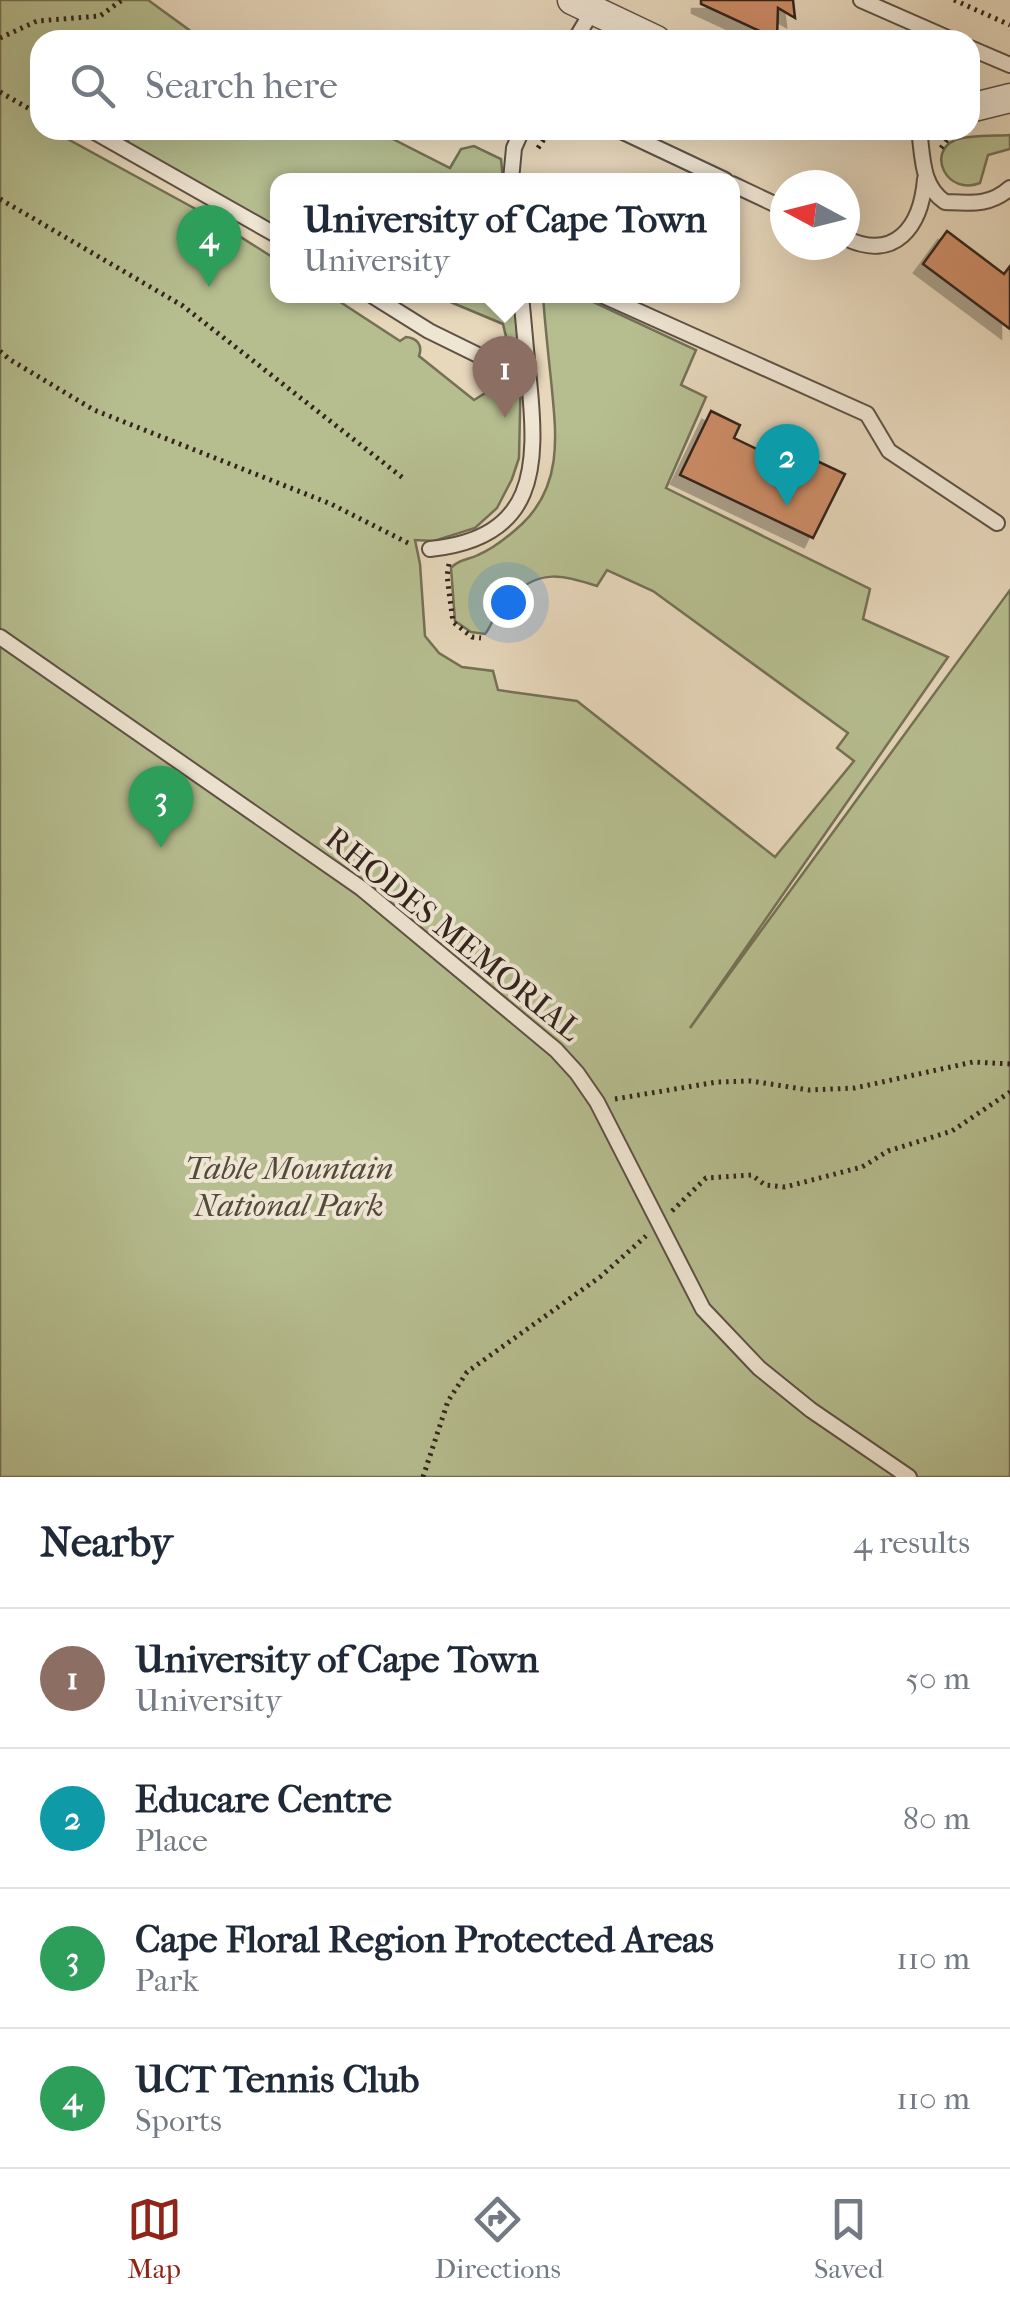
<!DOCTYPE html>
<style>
:root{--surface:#fff;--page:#f2f2f3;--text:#1f2937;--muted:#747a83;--line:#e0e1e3;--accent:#8f2418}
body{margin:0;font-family:"IM FELL French Canon",serif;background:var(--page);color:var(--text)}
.compass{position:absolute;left:770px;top:170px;width:90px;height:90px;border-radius:50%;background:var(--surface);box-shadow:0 10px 40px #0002;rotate:277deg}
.you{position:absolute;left:508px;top:602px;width:35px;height:35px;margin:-25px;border:8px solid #fff;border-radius:50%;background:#1a73e8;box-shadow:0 0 0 15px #1a73e833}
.badge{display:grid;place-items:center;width:65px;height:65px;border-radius:50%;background:var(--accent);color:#fff;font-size:32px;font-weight:700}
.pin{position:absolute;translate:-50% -82px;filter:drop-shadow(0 2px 5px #0008)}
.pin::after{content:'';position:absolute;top:52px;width:35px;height:30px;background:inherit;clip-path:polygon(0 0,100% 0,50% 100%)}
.popup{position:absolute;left:270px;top:173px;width:470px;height:130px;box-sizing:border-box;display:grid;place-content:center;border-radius:20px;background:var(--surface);filter:drop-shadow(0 2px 8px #0005);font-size:32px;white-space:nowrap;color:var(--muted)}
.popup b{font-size:38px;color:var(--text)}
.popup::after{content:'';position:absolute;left:50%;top:100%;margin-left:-20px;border:20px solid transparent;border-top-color:var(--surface)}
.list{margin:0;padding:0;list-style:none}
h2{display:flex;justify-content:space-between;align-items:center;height:130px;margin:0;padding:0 40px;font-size:42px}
h2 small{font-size:32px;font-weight:400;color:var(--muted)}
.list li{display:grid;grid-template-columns:65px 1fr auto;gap:30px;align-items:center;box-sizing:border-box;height:140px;padding:0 40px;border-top:2px solid var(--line)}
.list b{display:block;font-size:38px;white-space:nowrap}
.list p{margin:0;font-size:32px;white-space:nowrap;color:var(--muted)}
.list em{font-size:32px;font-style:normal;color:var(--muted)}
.icon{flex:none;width:55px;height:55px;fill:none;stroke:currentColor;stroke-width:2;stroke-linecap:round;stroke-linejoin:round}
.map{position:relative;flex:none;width:1010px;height:1477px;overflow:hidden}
.search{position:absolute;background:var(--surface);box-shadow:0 10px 40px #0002;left:30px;right:30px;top:30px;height:110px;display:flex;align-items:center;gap:25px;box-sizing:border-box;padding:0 35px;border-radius:30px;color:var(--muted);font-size:38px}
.sheet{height:690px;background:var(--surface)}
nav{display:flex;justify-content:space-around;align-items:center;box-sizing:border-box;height:140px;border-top:2px solid var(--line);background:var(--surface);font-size:28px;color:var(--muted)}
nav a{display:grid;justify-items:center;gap:5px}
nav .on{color:var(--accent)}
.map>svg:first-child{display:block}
</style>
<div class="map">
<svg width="1010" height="1477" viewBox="0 0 1010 1477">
<defs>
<filter id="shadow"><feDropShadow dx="-9" dy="9" stdDeviation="0" flood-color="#0004"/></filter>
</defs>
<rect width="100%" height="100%" fill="#e7d7bb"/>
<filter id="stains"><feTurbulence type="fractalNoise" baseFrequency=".002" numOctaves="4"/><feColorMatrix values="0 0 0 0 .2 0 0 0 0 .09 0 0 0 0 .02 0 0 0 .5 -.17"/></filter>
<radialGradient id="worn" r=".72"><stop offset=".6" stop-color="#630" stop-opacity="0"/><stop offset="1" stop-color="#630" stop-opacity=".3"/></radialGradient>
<!-- green -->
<path fill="#b6be90" stroke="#747156" stroke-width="2.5" d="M 0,0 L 148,0 L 203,40 L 40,40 L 40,130 L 51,130 L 203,213 L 277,260 L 278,296 L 331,296 L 400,341 L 406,337 C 417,338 423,345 419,356 L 474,400 L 508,379 L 512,362 L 503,324 L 436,296 L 514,296 L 521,368 L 519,458 L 512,479 L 497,508 L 475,528 L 434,541 L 415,540 L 420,564 L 425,636 L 439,653 L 462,667 L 493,671 L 498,690 L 577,701 L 775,857 L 854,761 L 837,748 L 848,733 L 653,591 L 607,570 L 597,586 C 563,575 540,569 513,595 C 508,600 501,606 497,613 C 492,620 491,627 485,634 L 471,632 L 455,621 L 451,568 C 459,559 468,560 478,555 C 495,548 509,536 522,524 C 564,484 556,432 551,380 C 548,352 545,324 543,296 L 575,296 L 587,299 L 696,350 L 681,385 L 706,397 L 666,488 L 870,589 L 863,619 L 948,657 L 690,1028 L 1010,590 L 1010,1477 L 0,1477 Z
M 125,130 L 375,130 L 450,168 L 461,149 L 474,146 L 501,159 L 503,180 L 278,180 L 277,229 L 129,144 Z
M 1010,135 L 1010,149 L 988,155 L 980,183 C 947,196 926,153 955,140 C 967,135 996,136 1010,135 Z"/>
<!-- building -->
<path fill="#ce8d68" stroke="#32241d" stroke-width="2.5" filter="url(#shadow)" d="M 701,0 L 793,0 L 795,18 L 778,8 L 777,39 L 701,4 Z
M 947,231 L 1004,274 L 1010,266 L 1010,329 L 923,264 Z
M 711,411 L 740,425 L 734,438 L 810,475 L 815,460 L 845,474 L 813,538 L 680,475 Z"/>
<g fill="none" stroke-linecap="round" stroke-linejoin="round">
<defs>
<path id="lane" d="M 861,0 L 952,40
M 575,40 L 593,10
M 970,48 L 1010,65
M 91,130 L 278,236
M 619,130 L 725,180
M 919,130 C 923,157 921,186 945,202 C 971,203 990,206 1010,188
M 511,180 L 514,148 L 522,130
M 732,184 L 785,209
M 845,238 C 895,262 921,227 925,179
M 373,296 L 429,331 L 529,380
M 604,296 L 867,414 L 889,451 L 997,523
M 430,549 C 537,538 538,468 529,380 C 526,352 524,324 521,296
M 0,637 L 361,888 L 556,1050 L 577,1073 L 597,1102 L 703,1309 L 759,1368 L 811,1410 L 909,1477"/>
<path id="street" d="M 572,0 L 656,40
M 970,108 L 1010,98"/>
</defs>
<!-- lane casing -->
<use href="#lane" stroke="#5f5144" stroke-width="18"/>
<!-- street casing -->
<use href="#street" stroke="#5f5144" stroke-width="31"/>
<!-- path -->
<path stroke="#32241d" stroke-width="5" stroke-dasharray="2.5 5" stroke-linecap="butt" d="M 954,0 L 1010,25
M 0,38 L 37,21 L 100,16 L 122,0
M 0,92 L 40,115
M 538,148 L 550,130
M 941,148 L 950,136 L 958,132
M 0,199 L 183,306 L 403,478
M 0,351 L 9,359 L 94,410 L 331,504 L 412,545
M 449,564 L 447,576 L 453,622 L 472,637 L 481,638
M 615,1099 L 717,1082 L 751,1081 L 809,1090 L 855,1088 L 973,1062 L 1010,1064
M 672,1211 L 706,1178 L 752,1175 L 765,1185 L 785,1187 L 862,1167 L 888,1151 L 952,1131 L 1010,1092
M 423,1477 L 448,1401 L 467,1372 L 600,1277 L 646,1236"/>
<!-- lane -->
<use href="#lane" stroke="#efe5d3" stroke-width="14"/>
<!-- street -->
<use href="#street" stroke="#efe5d3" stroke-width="28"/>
</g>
<g text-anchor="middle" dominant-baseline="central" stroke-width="8" stroke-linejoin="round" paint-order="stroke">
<!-- street labels -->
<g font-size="32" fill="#32241d" stroke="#efe5d3">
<text transform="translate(453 934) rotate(39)">RHODES MEMORIAL</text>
</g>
<!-- park labels -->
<g font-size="32" font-style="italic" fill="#534a3a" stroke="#efe5d3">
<text x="289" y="1168">Table Mountain<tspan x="289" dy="37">National Park</tspan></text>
</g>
</g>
<rect width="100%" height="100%" filter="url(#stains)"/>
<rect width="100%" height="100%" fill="url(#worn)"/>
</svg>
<svg class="compass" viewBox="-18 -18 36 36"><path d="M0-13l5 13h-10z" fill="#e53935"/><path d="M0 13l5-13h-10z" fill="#747a83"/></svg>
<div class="you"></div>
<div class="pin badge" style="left:505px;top:418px;background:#8d6e63">1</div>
<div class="popup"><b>University of Cape Town</b>University</div>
<div class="pin badge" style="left:787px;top:506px;background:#0f9aa8">2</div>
<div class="pin badge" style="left:161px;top:848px;background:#2e9e5b">3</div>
<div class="pin badge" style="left:209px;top:287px;background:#2e9e5b">4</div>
<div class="search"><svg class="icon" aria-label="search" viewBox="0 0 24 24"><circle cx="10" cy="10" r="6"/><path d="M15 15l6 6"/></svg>Search here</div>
</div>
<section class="sheet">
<h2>Nearby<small>4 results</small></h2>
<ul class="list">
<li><span class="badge" style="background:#8d6e63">1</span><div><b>University of Cape Town</b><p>University</p></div><em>50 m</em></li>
<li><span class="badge" style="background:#0f9aa8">2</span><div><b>Educare Centre</b><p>Place</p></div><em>80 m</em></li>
<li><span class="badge" style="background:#2e9e5b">3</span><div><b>Cape Floral Region Protected Areas</b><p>Park</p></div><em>110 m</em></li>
<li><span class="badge" style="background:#2e9e5b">4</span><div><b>UCT Tennis Club</b><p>Sports</p></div><em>110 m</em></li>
</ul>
</section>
<nav>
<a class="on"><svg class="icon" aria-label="map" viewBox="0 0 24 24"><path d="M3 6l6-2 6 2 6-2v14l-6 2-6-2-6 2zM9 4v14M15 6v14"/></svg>Map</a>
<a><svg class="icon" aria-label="directions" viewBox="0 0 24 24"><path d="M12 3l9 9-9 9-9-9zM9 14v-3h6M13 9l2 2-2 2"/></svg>Directions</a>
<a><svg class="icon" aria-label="saved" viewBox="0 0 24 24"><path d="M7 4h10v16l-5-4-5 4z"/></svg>Saved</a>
</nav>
